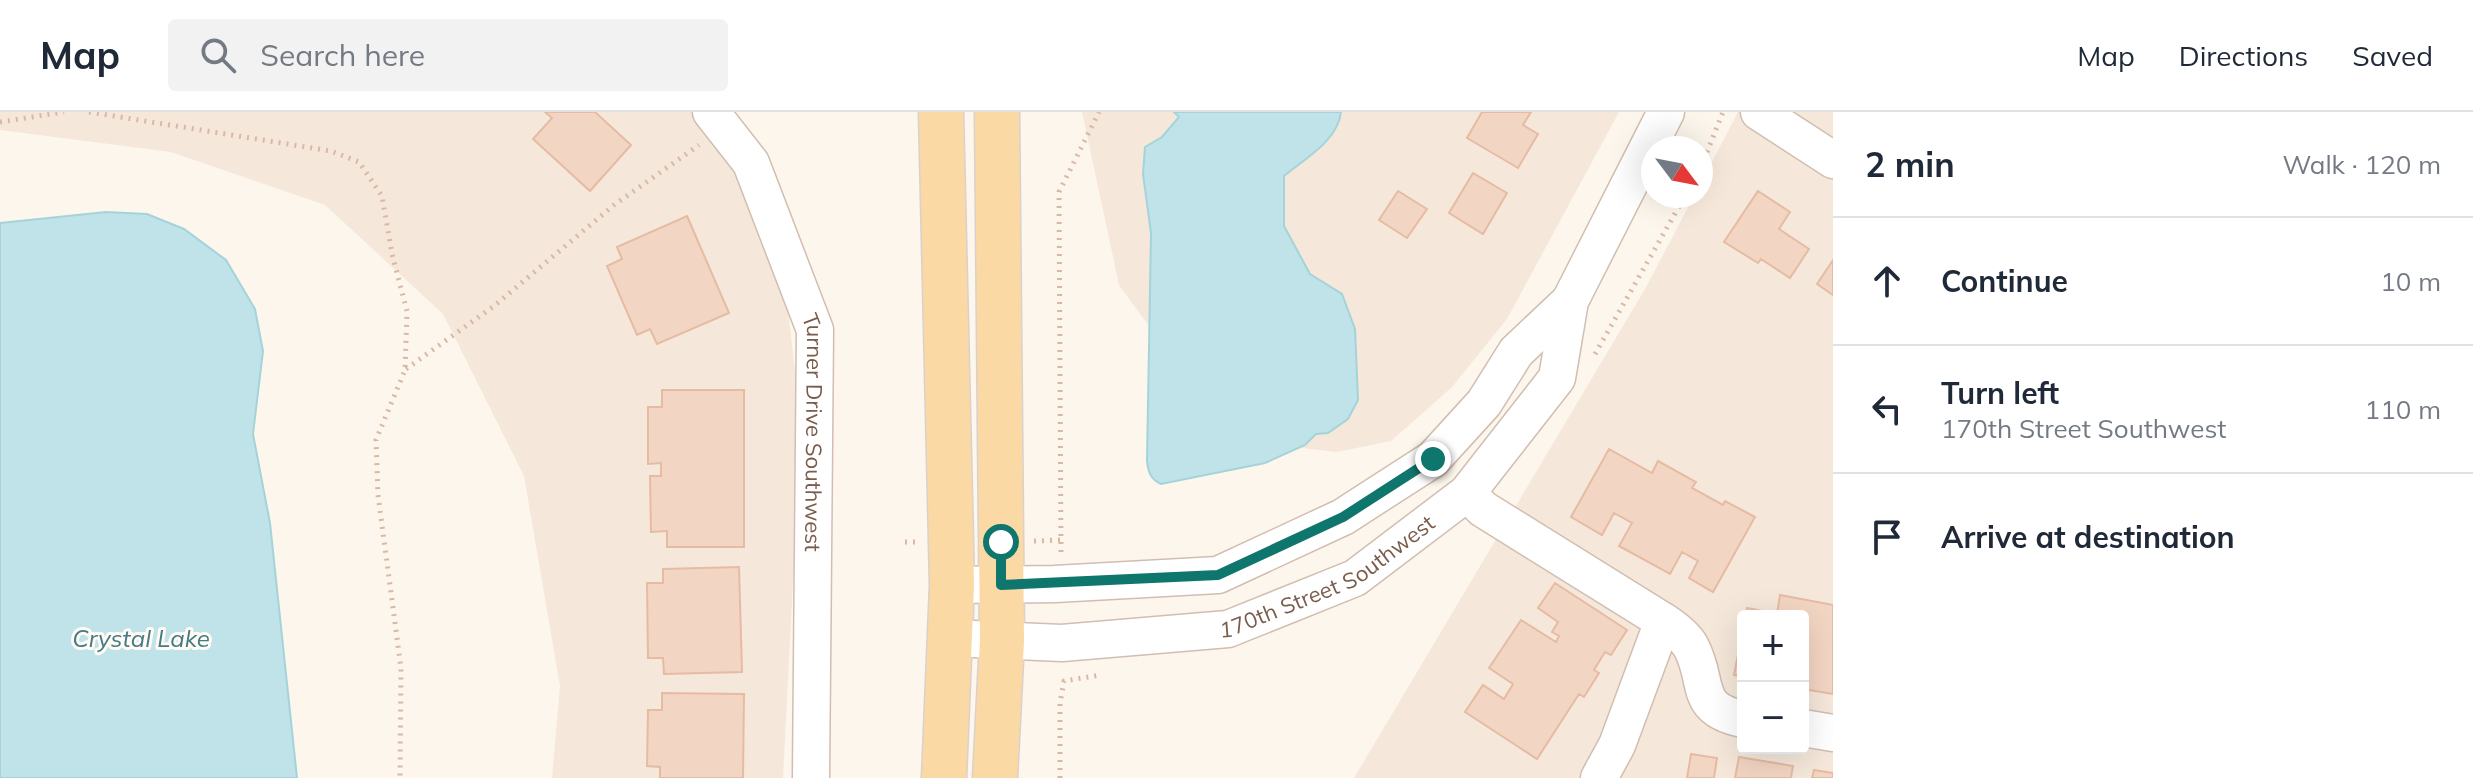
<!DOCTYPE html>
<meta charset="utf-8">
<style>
:root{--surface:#fff;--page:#f2f2f3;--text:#1f2937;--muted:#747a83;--line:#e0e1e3}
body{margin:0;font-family:Mulish,sans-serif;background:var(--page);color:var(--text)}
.controls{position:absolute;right:24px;bottom:24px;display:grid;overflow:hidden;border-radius:8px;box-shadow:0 8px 32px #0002}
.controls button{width:72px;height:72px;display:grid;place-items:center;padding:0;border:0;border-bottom:2px solid var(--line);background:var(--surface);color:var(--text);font:40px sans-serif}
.compass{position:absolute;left:1641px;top:24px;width:72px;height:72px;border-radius:50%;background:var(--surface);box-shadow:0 8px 32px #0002;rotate:122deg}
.stop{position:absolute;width:24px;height:24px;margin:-18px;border:6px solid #0f766e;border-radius:50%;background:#fff}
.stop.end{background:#0f766e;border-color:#fff;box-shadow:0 2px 8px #0008}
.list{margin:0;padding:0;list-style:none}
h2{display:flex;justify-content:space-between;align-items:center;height:104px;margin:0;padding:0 32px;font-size:34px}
h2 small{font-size:26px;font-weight:400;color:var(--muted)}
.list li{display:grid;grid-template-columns:52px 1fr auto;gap:24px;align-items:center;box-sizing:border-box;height:128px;padding:0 32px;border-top:2px solid var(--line)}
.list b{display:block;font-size:30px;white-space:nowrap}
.list p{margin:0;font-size:26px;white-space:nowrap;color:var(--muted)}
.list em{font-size:26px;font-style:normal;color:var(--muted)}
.icon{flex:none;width:44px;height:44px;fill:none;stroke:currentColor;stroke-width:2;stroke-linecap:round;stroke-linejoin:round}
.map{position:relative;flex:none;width:1833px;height:666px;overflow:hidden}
header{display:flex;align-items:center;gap:48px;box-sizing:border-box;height:112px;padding:0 40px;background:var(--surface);border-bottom:2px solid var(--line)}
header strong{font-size:38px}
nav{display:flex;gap:44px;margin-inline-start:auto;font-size:28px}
.search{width:560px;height:72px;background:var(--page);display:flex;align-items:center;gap:20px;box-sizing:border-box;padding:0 28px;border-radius:8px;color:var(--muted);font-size:30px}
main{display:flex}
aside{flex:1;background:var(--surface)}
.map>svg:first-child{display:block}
</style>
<header>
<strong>Map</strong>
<div class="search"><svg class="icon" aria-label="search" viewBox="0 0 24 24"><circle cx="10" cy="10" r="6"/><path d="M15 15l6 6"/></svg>Search here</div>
<nav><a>Map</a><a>Directions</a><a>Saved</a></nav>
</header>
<main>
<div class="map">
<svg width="1833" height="666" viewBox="0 0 1833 666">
<rect width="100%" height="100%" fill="#fdf6ec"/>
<!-- residential -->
<path fill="#f5e8da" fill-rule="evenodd" d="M 0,0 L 691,0 L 737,55 L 780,126 L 801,314 L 783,666 L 552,666 L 560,574 L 524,364 L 443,202 L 325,93 L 171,40 L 0,18 Z
M 1082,0 L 1619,0 L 1507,207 L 1452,275 L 1391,329 L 1337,340 L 1293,335 L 1198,281 L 1119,173 Z
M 1738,0 L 1833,0 L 1833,666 L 1354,666 L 1645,177 L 1694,84 L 1701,84 L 1701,71 ZM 1743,504 L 1803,504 L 1803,636 L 1743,636 Z"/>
<!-- water -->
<path fill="#bfe3e8" stroke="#a5d3da" stroke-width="2" d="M 1174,0 L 1341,0 C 1338,29 1304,47 1284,64 L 1284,114 L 1310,162 L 1342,182 L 1355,217 L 1358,288 L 1348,307 L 1328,321 L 1316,322 L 1305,333 L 1265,351 L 1161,372 C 1150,367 1148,359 1147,349 L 1151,121 L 1143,62 L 1145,35 L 1162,25 L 1179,5 Z
M 106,100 L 147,102 L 184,117 L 226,148 L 255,197 L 263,239 L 253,322 L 270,411 L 297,666 L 0,666 L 0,111 Z"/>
<!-- building -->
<path fill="#f3d5c3" stroke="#e6bba3" stroke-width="2" d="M 545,0 L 595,0 L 631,33 L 590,79 L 533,27 L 552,6 Z
M 1482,0 L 1531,0 L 1523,13 L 1538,22 L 1518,56 L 1467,26 Z
M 1473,61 L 1507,81 L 1483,122 L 1449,101 Z
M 1398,79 L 1427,97 L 1407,126 L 1379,108 Z
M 1758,79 L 1790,100 L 1779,117 L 1809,137 L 1790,166 L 1761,147 L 1758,151 L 1724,130 Z
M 687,104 L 729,201 L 657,232 L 650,217 L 637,223 L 607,154 L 622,147 L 617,135 Z
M 1833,148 L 1833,183 L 1817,172 Z
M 662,278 L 744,278 L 744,435 L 667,435 L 667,419 L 651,420 L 650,364 L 661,364 L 661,351 L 648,352 L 648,295 L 662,295 Z
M 1609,337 L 1652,361 L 1658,349 L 1696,370 L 1692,376 L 1723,393 L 1725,389 L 1755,405 L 1713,480 L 1689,466 L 1698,449 L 1682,440 L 1670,462 L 1619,434 L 1632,411 L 1614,401 L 1602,423 L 1571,405 Z
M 739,455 L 742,560 L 664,562 L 663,546 L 648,546 L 647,471 L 663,471 L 663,457 Z
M 1555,471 L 1627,518 L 1611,543 L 1605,540 L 1594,558 L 1599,561 L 1584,585 L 1579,582 L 1537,647 L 1465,600 L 1483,573 L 1504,587 L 1513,572 L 1489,556 L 1521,508 L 1556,530 L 1559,524 L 1552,520 L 1558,510 L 1538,496 Z
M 1780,483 L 1833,493 L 1833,582 L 1803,577 L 1803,504 L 1745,504 L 1747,496 L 1777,502 Z
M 1743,517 L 1743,565 L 1734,563 Z
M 662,581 L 744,582 L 743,666 L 660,666 L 660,655 L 647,654 L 648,598 L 662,598 Z
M 1691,642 L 1717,646 L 1714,666 L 1687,666 Z
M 1739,645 L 1793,654 L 1791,666 L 1735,666 Z
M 1814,658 L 1833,661 L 1833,666 L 1812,666 Z"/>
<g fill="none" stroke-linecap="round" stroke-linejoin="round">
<defs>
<g id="minor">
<path id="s1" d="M 711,0 L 751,51 L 815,218 L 811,666"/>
<path d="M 1759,0 L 1833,48"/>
<path d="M 1467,381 L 1483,397 L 1663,509 L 1617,633 L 1599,666"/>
<path d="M 952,473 L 1055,472 L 1218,463 L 1343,405 L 1433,347 L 1484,291 L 1516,240 L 1570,189"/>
<path d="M 1663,509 C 1674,516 1685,524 1691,535 C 1710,570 1692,597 1743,607"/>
<path id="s2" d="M 951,526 L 1062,531 L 1228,517 L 1355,466 L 1467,381 L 1557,266 L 1570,189 L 1666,0"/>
<path d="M 1803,616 L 1833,621"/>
</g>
<path id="major" d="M 941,0 L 952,473 L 944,666
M 995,666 L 1002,529 L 997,0"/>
</defs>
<!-- minor casing -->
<use href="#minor" stroke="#d1beb0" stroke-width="39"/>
<!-- major casing -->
<use href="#major" stroke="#dad1cd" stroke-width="47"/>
<!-- path -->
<path stroke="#d9b8a5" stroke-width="5" stroke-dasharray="2 6" stroke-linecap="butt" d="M 89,0 L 331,39 L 359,50 L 382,84 L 392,142 L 407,199 L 405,258 L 376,328 L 378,383 L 401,556 L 400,666
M 0,10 L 64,0
M 1701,55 L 1723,0
M 1595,242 L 1685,84
M 406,257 L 494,194 L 614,93 L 699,33
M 1034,429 L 1061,428
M 905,430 L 916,430
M 1061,440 L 1059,80 L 1099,0
M 1060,666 L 1060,591 L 1064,569 L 1101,563"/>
<!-- minor -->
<use href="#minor" stroke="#fff" stroke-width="36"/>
<!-- major -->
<use href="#major" stroke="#fbd9a5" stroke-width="44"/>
</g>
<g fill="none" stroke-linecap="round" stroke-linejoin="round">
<!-- route -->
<path stroke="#0f766e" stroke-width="10" d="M 1001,430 L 1001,473 L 1218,463 L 1343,405 L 1433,347"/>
</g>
<g text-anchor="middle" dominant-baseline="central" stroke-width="6" stroke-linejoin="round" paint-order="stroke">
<!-- street labels -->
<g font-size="22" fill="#7a5c4d" stroke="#fffaf3">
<text stroke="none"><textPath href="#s1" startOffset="346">Turner Drive Southwest</textPath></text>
<text stroke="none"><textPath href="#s2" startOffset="390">170th Street Southwest</textPath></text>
</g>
<!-- water labels -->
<g font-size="24" font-style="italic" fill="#437c86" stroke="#fffaf3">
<text x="141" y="526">Crystal Lake</text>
</g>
</g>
</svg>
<div class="controls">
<button>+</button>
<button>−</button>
</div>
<svg class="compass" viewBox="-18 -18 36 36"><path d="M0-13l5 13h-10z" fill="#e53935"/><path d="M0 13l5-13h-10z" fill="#747a83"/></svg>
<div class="stop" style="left:1001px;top:430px"></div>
<div class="stop end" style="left:1433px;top:347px"></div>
</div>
<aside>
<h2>2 min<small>Walk · 120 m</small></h2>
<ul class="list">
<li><svg class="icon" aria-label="ahead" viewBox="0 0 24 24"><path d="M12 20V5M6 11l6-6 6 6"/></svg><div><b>Continue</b></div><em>10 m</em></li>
<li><svg class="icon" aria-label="left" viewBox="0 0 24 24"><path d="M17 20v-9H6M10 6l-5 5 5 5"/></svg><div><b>Turn left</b><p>170th Street Southwest</p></div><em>110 m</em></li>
<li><svg class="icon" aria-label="arrive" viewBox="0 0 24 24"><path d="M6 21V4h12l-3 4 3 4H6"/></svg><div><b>Arrive at destination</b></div></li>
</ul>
</aside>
</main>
